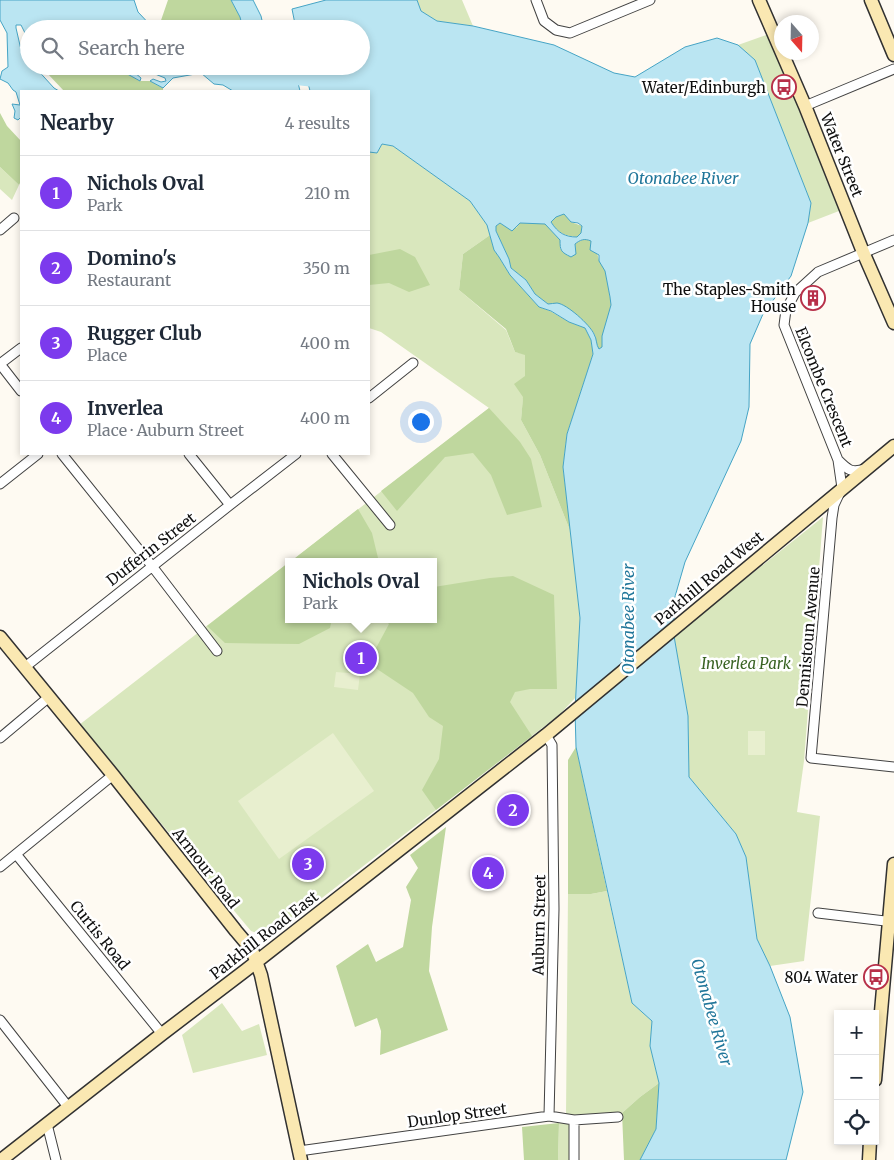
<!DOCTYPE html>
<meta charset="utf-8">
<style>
:root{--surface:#fff;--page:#f2f2f3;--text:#1f2937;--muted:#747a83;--line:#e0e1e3;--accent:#7c3aed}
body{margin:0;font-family:Merriweather,serif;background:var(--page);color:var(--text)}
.controls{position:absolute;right:15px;bottom:15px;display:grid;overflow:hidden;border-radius:0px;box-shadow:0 2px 8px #0003}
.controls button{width:45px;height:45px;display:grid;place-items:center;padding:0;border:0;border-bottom:1px solid var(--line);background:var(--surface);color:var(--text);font:25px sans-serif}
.compass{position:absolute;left:774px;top:15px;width:45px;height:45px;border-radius:50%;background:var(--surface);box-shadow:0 2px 8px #0003;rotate:160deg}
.you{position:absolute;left:420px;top:421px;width:18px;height:18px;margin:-12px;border:4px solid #fff;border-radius:50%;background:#1a73e8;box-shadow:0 0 0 8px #1a73e833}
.badge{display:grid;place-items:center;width:32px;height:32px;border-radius:50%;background:var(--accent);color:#fff;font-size:16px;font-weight:700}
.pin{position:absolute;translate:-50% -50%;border:2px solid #fff;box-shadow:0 1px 5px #0006}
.popup{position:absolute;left:285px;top:558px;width:152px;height:65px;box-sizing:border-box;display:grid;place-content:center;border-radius:0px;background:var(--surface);filter:drop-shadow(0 1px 4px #0005);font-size:16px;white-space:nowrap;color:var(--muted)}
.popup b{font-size:19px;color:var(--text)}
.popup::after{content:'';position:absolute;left:50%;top:100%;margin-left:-10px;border:10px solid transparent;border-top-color:var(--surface)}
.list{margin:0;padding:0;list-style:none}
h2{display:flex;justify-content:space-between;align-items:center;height:65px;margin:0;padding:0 20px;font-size:21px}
h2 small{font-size:16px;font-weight:400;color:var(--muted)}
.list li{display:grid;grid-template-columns:32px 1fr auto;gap:15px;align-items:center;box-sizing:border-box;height:75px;padding:0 20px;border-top:1px solid var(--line)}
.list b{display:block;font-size:19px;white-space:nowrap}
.list p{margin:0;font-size:16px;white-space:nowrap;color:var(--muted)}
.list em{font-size:16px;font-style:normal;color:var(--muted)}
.icon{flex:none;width:28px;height:28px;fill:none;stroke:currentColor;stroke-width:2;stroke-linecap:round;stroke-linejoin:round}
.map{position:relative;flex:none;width:894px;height:1160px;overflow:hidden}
.search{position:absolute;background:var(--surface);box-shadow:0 2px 8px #0003;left:20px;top:20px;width:350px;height:55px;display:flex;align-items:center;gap:12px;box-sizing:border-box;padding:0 18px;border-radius:28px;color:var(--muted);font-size:19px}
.panel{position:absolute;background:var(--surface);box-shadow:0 2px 8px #0003;left:20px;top:90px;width:350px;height:365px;border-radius:0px}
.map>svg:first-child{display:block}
</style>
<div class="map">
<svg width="894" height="1160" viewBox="0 0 894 1160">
<rect width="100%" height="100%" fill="#fefaf2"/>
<!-- green -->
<path fill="#d9e7bd" d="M 417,0 L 462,0 L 473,26 L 437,21 L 421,11 Z
M 769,34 L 839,211 L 808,223 L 811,203 L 755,60 L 738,45 Z
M 382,144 L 393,146 L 470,201 L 487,225 L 490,235 L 463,254 L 459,290 L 506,330 L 515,352 L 525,354 L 525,376 L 521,420 L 540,455 L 571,533 L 580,618 L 576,697 L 559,715 L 270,938 L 251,931 L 79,725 L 288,563 L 288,619 L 434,619 L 434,562 L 290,562 L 489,408 L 381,332 L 369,328 L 369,152 L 377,153 Z
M 0,167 L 19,185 L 12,200 L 0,189 Z
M 823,517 L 804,761 L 797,812 L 820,816 L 804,961 L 770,966 L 757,939 L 746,857 L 736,834 L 689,777 L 688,716 L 674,636 Z
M 607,891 L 632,1003 L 652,1021 L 650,1046 L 659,1083 L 640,1097 L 622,1113 L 576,1118 L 566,1116 L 568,894 L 591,894 Z
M 222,1003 L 242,1031 L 259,1024 L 267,1055 L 193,1073 L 182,1035 Z
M 559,1123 L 570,1124 L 571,1160 L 558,1160 Z"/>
<!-- forest -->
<path fill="#bfd79e" d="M 168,0 L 231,0 L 240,17 L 243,29 L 158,29 Z
M 44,66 L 113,66 L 140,81 L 150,81 L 163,88 L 163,91 L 64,91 L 47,73 Z
M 0,113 L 7,126 L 21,141 L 21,181 L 19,185 L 0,167 Z
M 564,213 L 571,222 L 582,226 L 581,233 L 577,237 C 565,236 558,233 551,222 L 556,217 Z
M 500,223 L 505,226 L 516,228 L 520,223 L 545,223 L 560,240 L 560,249 L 575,254 L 575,244 C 579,241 584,238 589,240 C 596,244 597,254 599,260 C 600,264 604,267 605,270 C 606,274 611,301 611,305 C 609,320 602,332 602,347 L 599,350 L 597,346 L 595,335 L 591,329 L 576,314 L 548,304 L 535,294 L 526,280 L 511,268 L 509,259 L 496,231 L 496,226 Z
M 490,235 L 494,250 L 499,257 L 510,275 L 539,307 L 550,311 L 569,322 L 585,328 L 591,340 L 593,354 L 567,434 L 563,467 L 571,533 L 540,455 L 521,420 L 523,397 L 514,384 L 525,376 L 525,355 L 515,352 L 506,329 L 459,290 L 463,254 Z
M 400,249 L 415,257 L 430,285 L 409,292 L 389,283 L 369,285 L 369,255 Z
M 489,408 L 520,442 L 531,459 L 542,507 L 507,515 L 491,475 L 473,453 L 445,457 L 397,511 L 381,491 Z
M 358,509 L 372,533 L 379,562 L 290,562 Z
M 288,563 L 288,619 L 332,619 L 330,628 L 299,644 L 225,643 L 207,626 Z
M 513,576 L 554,595 L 557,689 L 530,689 L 515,692 L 510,702 L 532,736 L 436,810 L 422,790 L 439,759 L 443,726 L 429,717 L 413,693 L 368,663 L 389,624 L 384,619 L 434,619 L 434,587 L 490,578 Z
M 576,747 L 607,891 L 591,894 L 568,894 L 568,760 Z
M 446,827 L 432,927 L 429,971 L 448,1030 L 380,1055 L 381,1031 L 377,1018 L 355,1027 L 336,966 L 368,944 L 376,962 L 403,947 L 411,900 L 406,887 L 418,868 L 410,855 Z
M 659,1083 L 656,1129 L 640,1160 L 624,1160 L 622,1113 L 640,1097 Z
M 559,1123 L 558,1160 L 524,1160 L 522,1127 Z"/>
<!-- pitch -->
<path fill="#e8efcf" d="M 336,672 L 360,674 L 358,690 L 334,687 Z
M 748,731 L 765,731 L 765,755 L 748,755 Z
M 333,733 L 374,791 L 279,859 L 238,801 Z"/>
<!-- water -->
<path fill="#bae5f2" stroke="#46a4c5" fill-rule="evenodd" d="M 0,0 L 134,0 L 138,12 L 154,29 L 29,29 L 29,37 L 27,37 L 21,25 L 16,25 L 16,28 L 22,54 L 29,61 L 29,66 L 34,66 L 54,88 L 59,91 L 21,91 L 21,117 L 18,120 L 14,118 L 15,111 L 12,104 L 20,105 L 16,92 L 13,90 L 8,83 L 0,79 L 2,71 L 8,67 L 7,33 L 0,20 Z
M 231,0 L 253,0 L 261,16 L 264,29 L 243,29 L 240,17 Z
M 326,0 L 417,0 L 421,11 L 437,21 L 473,26 L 554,45 L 614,73 L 635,77 L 685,47 L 717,38 L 738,45 L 755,60 L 811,203 L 808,223 L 791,276 L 763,314 L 750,344 L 749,407 L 741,441 L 685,562 L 674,600 L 674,636 L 688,716 L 689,777 L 736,834 L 746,857 L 757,939 L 770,966 L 790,1017 L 803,1092 L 786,1160 L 640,1160 L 656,1129 L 659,1083 L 650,1046 L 652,1021 L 632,1003 L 576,747 L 575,710 L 580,618 L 563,467 L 567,434 L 593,354 L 591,340 L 585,328 L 569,322 L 551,311 L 539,307 L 510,275 L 499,257 L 494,250 L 487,225 L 470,201 L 393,146 L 382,144 L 377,153 L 369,152 L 369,91 L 310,91 L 304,66 L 361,66 L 361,29 L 296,29 L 292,9 ZM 564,214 L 571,222 L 578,223 L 582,226 L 581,233 L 577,237 C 565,237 558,233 551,222 L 556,217 ZM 500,223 L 512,231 L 520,223 L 545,224 L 560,240 C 560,251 561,252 571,257 L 576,254 L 575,244 C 580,240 584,238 591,241 L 590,250 L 599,255 L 599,261 L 605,271 L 610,297 L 611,305 L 602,336 L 602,347 L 599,349 C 596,345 597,339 594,334 C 590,325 567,304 557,303 C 554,303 551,304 548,304 L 535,294 L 526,280 L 511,268 L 509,259 L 496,231 L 496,226 Z
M 113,66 L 127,66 L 141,78 L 140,81 Z
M 135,66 L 294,66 L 300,91 L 233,91 L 223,85 L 214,84 L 201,73 L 173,78 L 163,88 L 150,81 L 153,79 L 161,82 L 166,81 L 165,78 Z"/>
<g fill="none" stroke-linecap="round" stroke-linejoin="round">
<!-- river -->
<path stroke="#bae5f2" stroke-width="14" d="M 278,76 L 324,81"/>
<defs>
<path id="street" d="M 536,0 L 544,21 L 556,30 L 570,33 L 650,0
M 805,106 L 894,69
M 0,230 L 14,218
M 894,240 L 818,272 L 795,293 L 786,310 L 784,325 L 838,460 L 842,488 L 834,505 L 832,518 L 811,758 L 894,767
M 0,364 L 21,391
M 0,364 L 21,348
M 369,398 L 413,363
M 62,454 L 152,566 L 217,651
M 189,454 L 230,505
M 332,454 L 390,525
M 838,460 C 848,470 851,473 865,469
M 0,484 L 38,454
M 25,667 L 230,505 L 296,454
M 546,735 L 552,745 L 554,909 L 549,1116
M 0,738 L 49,697
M 16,854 L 162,1034
M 0,867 L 113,775
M 818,913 L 894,922
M 0,1020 L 69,1108
M 574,1120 L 574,1160
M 47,1124 L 56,1160
M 299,1151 L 549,1116 L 574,1120 L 618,1117"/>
<path id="secondary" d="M 759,0 L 805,106 L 863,252 L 894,323
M 871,0 L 894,55
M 0,637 L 113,775 L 236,931 L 252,950 L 261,975 L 301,1160
M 875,1080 L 894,864
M 1,1160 L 162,1034 L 246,970 L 546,735 L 894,446
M 869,1160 L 870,1141"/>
</defs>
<!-- street casing -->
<use href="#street" stroke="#424242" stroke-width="11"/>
<!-- secondary casing -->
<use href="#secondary" stroke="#313131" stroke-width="15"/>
<!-- street -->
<use href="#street" stroke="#fff" stroke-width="9"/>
<!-- secondary -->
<use href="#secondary" stroke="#fae8b2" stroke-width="12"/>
</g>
<!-- icons -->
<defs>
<symbol id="bus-ring" viewBox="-11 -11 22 22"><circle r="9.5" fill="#fff" stroke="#b73049" stroke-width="1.5"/><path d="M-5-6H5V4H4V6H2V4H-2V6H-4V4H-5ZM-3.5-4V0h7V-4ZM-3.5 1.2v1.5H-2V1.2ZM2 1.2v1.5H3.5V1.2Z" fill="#b73049"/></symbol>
<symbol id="building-ring" viewBox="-11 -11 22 22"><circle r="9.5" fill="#fff" stroke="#b73049" stroke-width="1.5"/><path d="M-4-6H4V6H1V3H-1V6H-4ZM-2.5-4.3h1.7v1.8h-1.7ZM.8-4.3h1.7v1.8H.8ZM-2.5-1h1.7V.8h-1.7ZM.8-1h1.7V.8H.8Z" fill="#b73049"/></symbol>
</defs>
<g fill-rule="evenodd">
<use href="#bus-ring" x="770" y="73" width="28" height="28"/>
<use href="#building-ring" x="799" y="284" width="28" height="28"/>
<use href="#bus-ring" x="862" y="963" width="28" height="28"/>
</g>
<g text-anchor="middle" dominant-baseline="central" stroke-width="5" stroke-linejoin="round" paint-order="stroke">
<!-- poi labels -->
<g font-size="15" fill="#0f0f0f" stroke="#fff" text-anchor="end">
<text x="766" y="87">Water/Edinburgh</text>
<text x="796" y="289">The Staples-Smith<tspan x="796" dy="17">House</tspan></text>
<text x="858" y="977">804 Water</text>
</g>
<!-- street labels -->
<g font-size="15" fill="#0f0f0f" stroke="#fff">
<text transform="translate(842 155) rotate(68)">Water Street</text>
<text transform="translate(824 387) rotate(68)">Elcombe Crescent</text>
<text transform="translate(151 549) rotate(-38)">Dufferin Street</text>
<text transform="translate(709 578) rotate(-40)">Parkhill Road West</text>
<text transform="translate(808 637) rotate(-85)">Dennistoun Avenue</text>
<text transform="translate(206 868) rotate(52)">Armour Road</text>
<text transform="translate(539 925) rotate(-89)">Auburn Street</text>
<text transform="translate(100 935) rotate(51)">Curtis Road</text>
<text transform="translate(264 935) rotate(-38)">Parkhill Road East</text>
<text transform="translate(457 1115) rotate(-8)">Dunlop Street</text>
</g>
<!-- park labels -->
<g font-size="15" font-style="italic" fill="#396323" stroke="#fff">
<text x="746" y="663">Inverlea Park</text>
</g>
<!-- water labels -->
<g font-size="16" font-style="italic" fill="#20769a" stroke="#fff">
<text x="683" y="178">Otonabee River</text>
<text transform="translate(628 619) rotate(-90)">Otonabee River</text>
<text transform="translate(712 1012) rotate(74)">Otonabee River</text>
</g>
</g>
</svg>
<div class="controls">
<button>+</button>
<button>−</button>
<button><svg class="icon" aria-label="locate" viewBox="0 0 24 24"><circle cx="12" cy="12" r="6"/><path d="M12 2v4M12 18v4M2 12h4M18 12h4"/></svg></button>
</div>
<svg class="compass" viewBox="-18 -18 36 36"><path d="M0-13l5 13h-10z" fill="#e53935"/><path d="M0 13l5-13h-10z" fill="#747a83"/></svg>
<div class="you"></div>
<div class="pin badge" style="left:361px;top:658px">1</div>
<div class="popup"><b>Nichols Oval</b>Park</div>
<div class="pin badge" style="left:513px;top:810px">2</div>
<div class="pin badge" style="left:308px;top:864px">3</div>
<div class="pin badge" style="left:488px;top:873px">4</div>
<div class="search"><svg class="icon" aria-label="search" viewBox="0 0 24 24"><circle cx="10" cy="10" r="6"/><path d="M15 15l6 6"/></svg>Search here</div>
<section class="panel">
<h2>Nearby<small>4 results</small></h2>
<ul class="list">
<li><span class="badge">1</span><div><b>Nichols Oval</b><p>Park</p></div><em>210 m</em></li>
<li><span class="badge">2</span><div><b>Domino's</b><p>Restaurant</p></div><em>350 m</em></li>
<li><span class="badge">3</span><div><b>Rugger Club</b><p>Place</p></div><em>400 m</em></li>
<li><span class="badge">4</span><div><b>Inverlea</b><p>Place · Auburn Street</p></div><em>400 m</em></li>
</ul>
</section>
</div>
